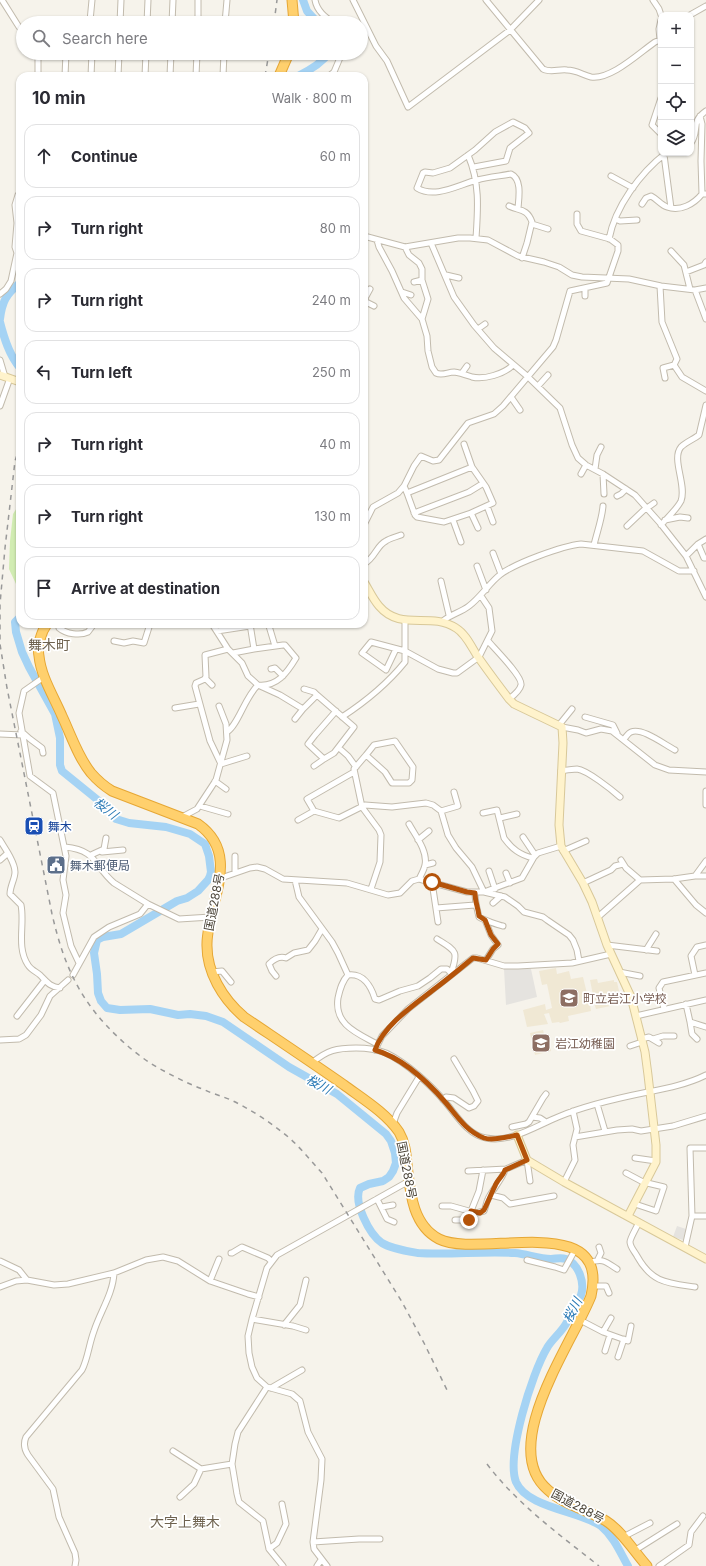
<!DOCTYPE html>
<meta charset="utf-8">
<style>
:root{--surface:#fff;--page:#f2f2f3;--text:#2b2b33;--muted:#7c7c81;--line:#e1e1e2}
body{margin:0;font-family:Inter,"Noto Sans JP",sans-serif;background:var(--page);color:var(--text)}
.controls{position:absolute;right:12px;top:12px;display:grid;overflow:hidden;border-radius:8px;box-shadow:0 1px 3px #0004}
.controls button{width:36px;height:36px;display:grid;place-items:center;padding:0;border:0;border-bottom:1px solid var(--line);background:var(--surface);color:var(--text);font:20px sans-serif}
.stop{position:absolute;width:12px;height:12px;margin:-9px;border:3px solid #b45309;border-radius:50%;background:#fff}
.stop.end{background:#b45309;border-color:#fff;box-shadow:0 1px 4px #0008}
.list{margin:0;padding:0;list-style:none}
h2{display:flex;justify-content:space-between;align-items:center;height:52px;margin:0;padding:0 16px;font-size:17px}
h2 small{font-size:13px;font-weight:400;color:var(--muted)}
.list li{display:grid;grid-template-columns:26px 1fr auto;gap:12px;align-items:center;box-sizing:border-box;height:64px;margin:0 8px 8px;padding:0 8px;border:1px solid var(--line);border-radius:12px}
.list b{display:block;font-size:15px;white-space:nowrap}
.list em{font-size:13px;font-style:normal;color:var(--muted)}
.icon{flex:none;width:22px;height:22px;fill:none;stroke:currentColor;stroke-width:2;stroke-linecap:round;stroke-linejoin:round}
.map{position:relative;flex:none;width:706px;height:1566px;overflow:hidden}
.search{position:absolute;background:var(--surface);box-shadow:0 1px 3px #0004;left:16px;top:16px;width:352px;height:44px;display:flex;align-items:center;gap:10px;box-sizing:border-box;padding:0 14px;border-radius:22px;color:var(--muted);font-size:15px}
.panel{position:absolute;background:var(--surface);box-shadow:0 1px 3px #0004;left:16px;top:72px;width:352px;height:556px;border-radius:12px}
.map>svg:first-child{display:block}
</style>
<div class="map">
<svg width="706" height="1566" viewBox="0 0 706 1566">
<rect width="100%" height="100%" fill="#f6f3eb"/>
<!-- education -->
<path fill="#f0e8d4" d="M 556,968 L 557,974 L 569,971 L 571,979 L 583,977 L 589,1002 L 594,1000 L 590,980 L 597,979 L 598,983 L 614,980 L 614,982 L 617,982 L 621,1000 L 619,1001 L 620,1004 L 596,1009 L 594,1003 L 590,1004 L 591,1011 L 568,1016 L 569,1021 L 560,1023 L 559,1022 L 552,1023 L 549,1013 L 544,1014 L 548,1024 L 527,1027 L 523,1010 L 545,1004 L 546,1010 L 552,1008 L 547,984 L 542,985 L 539,971 Z
M 543,1030 L 544,1034 L 547,1034 L 551,1051 L 535,1055 L 530,1033 Z"/>
<!-- green -->
<path fill="#d1ecb2" d="M 20,503 L 20,585 L 16,584 L 9,569 L 10,541 L 13,514 Z"/>
<!-- parking -->
<path fill="#e5e3df" d="M 504,969 L 531,969 L 537,997 L 506,1005 Z
M 677,1226 L 686,1229 L 683,1240 L 673,1237 Z"/>
<g fill="none" stroke-linecap="round" stroke-linejoin="round">
<!-- river -->
<path stroke="#a5d3f4" stroke-width="8" d="M 303,0 L 307,11 L 318,23
M 298,76 C 308,71 322,63 329,53
M 0,319 C 2,302 6,294 20,283
M 0,322 C 4,338 9,355 20,368
M 20,617 L 15,622 L 16,632 L 22,652 L 29,667 L 55,714 L 60,738 L 60,765 L 62,771 L 99,801 L 116,819 L 129,823 L 166,827 L 190,834 L 205,844 L 209,856 L 211,872 L 210,876 L 208,880 L 198,891 L 187,898 L 177,901 L 121,934 L 103,937 L 97,940 L 94,953 L 97,974 L 98,993 L 101,1001 L 107,1008 L 120,1010 L 150,1009 L 178,1015 L 190,1014 L 206,1016 L 223,1022 L 289,1067 L 337,1094 L 386,1134 L 391,1141 L 395,1153 L 396,1163 L 393,1171 L 389,1177 L 383,1181 L 369,1184 L 360,1188 C 353,1202 369,1234 382,1243 C 392,1249 406,1251 418,1253 C 450,1255 483,1251 515,1253 C 527,1254 539,1259 551,1259 C 556,1259 560,1257 566,1259 C 579,1264 585,1283 581,1295 C 579,1301 574,1305 571,1311 C 569,1314 569,1318 567,1322 C 562,1332 552,1339 547,1348 C 532,1373 506,1456 516,1482 C 527,1508 580,1511 601,1526 C 614,1537 620,1552 628,1566"/>
<defs>
<path id="street" d="M 2,0 L 19,27 L 23,30
M 315,0 C 317,11 325,17 334,23
M 353,0 L 376,46 L 387,61 L 408,107 L 510,30 L 539,0
M 486,0 L 543,69 C 550,73 559,69 567,70 C 576,70 583,75 591,77 C 611,80 639,53 655,42 L 660,40 L 659,29 L 661,20
M 653,0 L 659,9 L 661,15
M 690,15 L 706,6
M 81,23 L 90,21 L 92,0
M 120,23 L 121,0
M 147,23 L 148,0
M 172,23 L 173,0
M 198,23 L 198,0
M 225,23 L 227,0
M 38,76 L 38,53
M 65,76 L 66,53
M 91,76 L 92,53
M 118,76 L 119,53
M 145,76 L 146,53
M 170,76 L 171,53
M 196,76 L 197,53
M 223,76 L 224,53
M 329,76 L 334,72 L 342,53
M 661,98 L 652,125 L 661,134
M 700,116 L 702,124 L 701,161 L 702,194
M 691,143 C 700,130 690,122 706,111
M 468,155 C 480,183 478,208 476,238
M 664,155 L 671,208
M 474,167 L 506,161 L 510,148 L 529,133 L 525,128 L 513,122 L 495,132 L 475,150 L 450,168 L 433,173 L 425,172 L 423,173 L 417,188 C 435,199 458,185 477,180 C 488,177 500,176 511,174 C 522,179 519,197 518,208
M 611,176 L 633,188
M 642,204 L 646,198 L 651,196 C 657,199 661,205 667,207 C 680,212 694,204 702,194 L 706,194
M 509,206 C 519,211 527,208 532,222 L 527,243 L 522,258
M 615,219 L 620,221 L 637,220
M 532,224 L 548,229
M 364,236 L 405,247 L 458,238 L 470,238 L 488,240 L 518,256 L 544,262 L 559,267 L 572,275 L 582,277 L 629,279 L 661,286 L 695,290 L 706,288
M 609,239 C 615,207 640,173 666,153
M 377,240 L 379,247 L 392,271 L 404,298 L 422,319
M 431,243 L 454,297 L 474,325 L 494,348 L 527,376 L 560,408 L 572,445 L 578,458 L 586,465 L 603,474 L 635,495 L 660,523 L 686,556 L 706,597
M 405,247 L 409,255 L 419,263 L 422,269 L 422,280 L 428,299 L 422,319 L 427,336 L 428,351 L 432,367 L 436,373 C 442,376 448,372 454,372 C 461,373 466,375 472,377 C 484,380 504,374 513,365
M 671,251 L 684,265 L 690,289
M 686,272 L 704,265 L 706,262
M 446,275 L 459,278
M 414,282 L 422,280
M 660,286 L 662,322 L 677,359 L 674,365 L 682,377 L 706,391
M 585,288 L 585,296
M 695,290 L 706,319
M 402,292 L 411,295
M 0,294 L 6,289 L 11,281 L 17,253 L 15,247 L 17,223 L 15,205 L 18,195 L 20,193
M 364,300 L 370,289
M 364,301 L 374,306
M 478,329 L 485,324
M 0,360 L 5,377
M 462,373 L 467,366
M 665,378 L 663,368 L 674,365
M 538,386 L 548,375
M 511,397 L 520,410
M 0,406 L 10,378
M 464,444 L 472,467
M 472,467 L 486,487 L 493,503 L 471,513 L 444,522 L 417,517 L 415,515 L 407,493 Z
M 595,469 L 597,455 L 601,447
M 581,474 L 586,465
M 603,474 L 604,494
M 407,493 L 404,486 L 414,466 L 421,456 L 433,461 L 439,460 L 468,423 L 494,414 L 503,406 L 553,347 L 556,340 L 570,291 L 607,283 L 618,251 L 618,245 L 610,239 L 581,231 L 577,224 L 577,214
M 617,496 L 621,494 L 626,489
M 487,506 L 493,522
M 647,508 L 654,503
M 414,513 L 469,492 L 482,484
M 471,513 L 478,528
M 453,520 L 461,542
M 665,520 L 680,517 L 688,518
M 364,525 L 373,507 L 398,493 L 404,486
M 661,525 C 667,518 677,509 681,501 C 687,485 671,459 681,447 C 686,442 694,439 699,435 L 706,405
M 627,526 L 646,508
M 698,544 L 704,558 L 706,558
M 594,545 C 597,532 602,519 603,506
M 493,553 L 501,574
M 686,556 L 698,544 L 706,539
M 364,564 C 376,557 376,546 386,541 C 390,538 396,537 401,535
M 477,566 L 486,590
M 441,581 L 449,615
M 443,621 C 451,614 460,613 469,606 C 481,597 490,582 501,574 C 516,563 562,546 581,544 L 643,551 L 679,571 L 694,571
M 60,624 L 59,628 C 66,634 80,636 88,632 L 94,624
M 212,624 L 228,649 L 242,663 L 248,676 L 258,685 L 280,695 L 303,709 L 317,695 L 354,727 L 334,753 L 324,759 L 308,744 L 315,735 L 336,711
M 250,624 L 254,649
M 269,626 L 275,646
M 217,631 L 250,626
M 114,641 L 124,643 L 133,641 L 144,643 L 150,624
M 488,641 C 494,648 523,677 521,685 C 520,690 513,696 509,699
M 228,649 L 205,655 L 206,677 L 205,679 L 196,683 L 195,686 L 210,741 L 221,764 L 247,756
M 396,649 L 386,670 L 362,653 L 371,642 L 405,651 L 438,669 L 453,673 L 457,673 L 479,657 L 492,631 L 489,608 L 481,596
M 271,669 L 275,668 L 283,676
M 44,677 L 24,691 L 19,713 L 30,776 L 53,793 L 66,856 L 63,880 L 66,895 L 63,913 L 71,946 L 79,963
M 205,678 L 212,685
M 304,689 L 314,692 L 317,695
M 175,708 L 199,704
M 342,717 C 365,702 388,683 405,662 L 405,621
M 585,717 L 613,725 L 617,733
M 295,719 L 303,709
M 559,725 L 572,709
M 562,727 L 578,730 L 586,733 L 601,729 L 612,731 L 655,765 L 669,770 L 706,772
M 21,731 L 30,739 L 42,748 L 43,753
M 227,732 C 238,725 245,697 258,685 C 277,687 287,673 296,658 L 285,645 L 283,645 L 254,649 L 233,653
M 0,734 L 22,735
M 624,739 C 626,737 628,733 631,732 C 642,727 665,745 675,750
M 395,741 L 413,767 L 412,780 L 409,783 L 392,783 L 385,772 L 366,755 L 374,745 Z
M 339,748 L 348,756 L 356,767
M 366,755 L 354,769 L 362,807 L 379,830 L 381,835 L 380,862 L 371,889
M 314,766 L 324,759
M 561,771 C 567,770 572,769 577,769 C 587,770 612,790 620,797
M 354,772 L 307,799 L 314,811 L 339,818 L 365,805 L 392,807 L 426,803 L 433,805 L 441,811 L 448,835 L 456,848 L 472,867 L 484,892 L 505,897 L 518,906 L 524,912 L 543,917 L 547,920 L 569,935 L 573,940 L 577,950 L 579,961
M 215,781 L 226,789
M 706,805 L 706,791
M 200,806 L 228,814
M 441,811 L 458,806 L 454,792
M 483,813 L 497,810 L 504,838 C 512,849 520,855 533,858
M 182,817 L 197,809 L 216,780 L 227,740 L 226,724 L 219,706
M 500,818 L 517,814
M 298,820 L 314,811
M 409,824 C 415,835 428,851 425,865 C 424,870 421,875 419,879
M 523,837 L 535,855
M 0,840 L 8,853 L 0,860
M 418,840 L 429,831
M 65,847 C 97,850 94,866 114,883 L 148,904 L 179,919 L 211,917
M 563,851 L 586,841
M 102,852 L 123,850
M 8,853 C 11,859 15,865 15,872 C 15,879 10,886 10,894 L 21,905 C 25,924 16,947 28,965 C 31,970 37,972 40,975 C 47,982 50,987 60,988
M 91,855 L 104,849 L 106,838
M 235,856 L 235,873
M 621,860 L 626,868 L 640,880
M 425,865 L 433,863
M 489,871 L 495,889
M 506,873 L 510,883
M 695,876 L 706,876
M 221,878 L 250,868 L 257,867 L 265,869 L 283,879 L 347,883 L 388,895 L 400,893 L 412,881 L 419,879 L 467,892 L 484,892 L 522,878 L 534,857 L 538,853 L 561,846
M 674,879 L 696,905 L 706,913
M 295,880 L 299,897 L 332,942 L 338,953 L 348,975
M 432,882 L 438,922
M 583,883 L 611,870 L 615,866 L 623,864
M 475,893 C 475,902 477,908 479,917 C 484,920 498,925 503,926
M 493,903 L 501,896
M 436,908 L 475,905
M 598,917 L 640,880 L 674,879 L 695,876 L 706,861
M 485,920 L 491,935 L 498,945 L 493,949 L 486,960
M 437,939 C 456,951 459,951 451,973
M 607,945 L 657,951
M 646,950 L 656,934
M 212,972 L 222,971 L 231,982
M 619,972 L 640,976
M 73,975 L 94,937 L 109,927 L 140,914 L 148,904
M 695,975 L 691,956 L 697,947 L 706,945
M 276,976 L 272,971 L 269,964 C 274,959 280,956 286,958 L 294,953 L 308,950 L 315,941 L 322,929
M 686,1004 L 690,1022 L 706,1027
M 664,1009 L 659,988 L 663,982 L 706,973
M 17,1016 L 45,980
M 636,1016 L 706,1000
M 690,1022 L 692,1034 L 697,1039
M 641,1039 L 649,1037 L 659,1043
M 653,1039 L 663,1036 L 674,1036
M 0,1040 L 19,1039 L 26,1035 L 41,1015 L 50,996 L 68,980
M 377,1044 C 357,1033 334,1025 338,998 C 340,989 342,981 348,975 C 363,973 371,986 375,999 L 379,1000 L 400,991 L 418,986 L 430,978 L 441,969 L 447,969 L 452,974
M 630,1046 L 642,1042
M 375,1050 L 382,1036 L 408,1009 L 473,958 L 477,958 L 504,966 L 518,966 L 572,963 L 611,954
M 312,1063 C 327,1050 337,1048 356,1048 C 366,1048 376,1049 386,1053 C 407,1063 431,1085 446,1103 C 457,1116 468,1135 486,1138 C 511,1143 536,1126 558,1117 C 586,1105 618,1098 648,1092 C 668,1088 688,1084 706,1075
M 443,1100 L 446,1097 L 454,1098 L 469,1108 L 474,1106 L 478,1101 L 473,1091 L 454,1059
M 597,1104 L 605,1131
M 532,1117 L 540,1118 L 546,1122
M 393,1124 L 397,1113 L 419,1077
M 512,1127 L 526,1124 L 529,1122 L 543,1098 L 546,1094
M 575,1137 L 617,1130 L 632,1129 L 641,1131 L 673,1126 L 706,1116
M 635,1158 L 656,1161
M 468,1171 L 506,1169 L 527,1160 L 530,1181
M 626,1173 L 643,1182 L 664,1187 L 656,1211 L 635,1204
M 564,1182 L 575,1160 L 573,1145 L 577,1129 L 573,1111
M 491,1195 L 503,1198 L 510,1204 L 554,1196
M 377,1199 L 387,1219 L 394,1222
M 442,1206 L 451,1206 L 476,1213 L 484,1211 C 486,1207 486,1203 488,1199 C 492,1190 503,1178 505,1170
M 382,1207 L 393,1205
M 692,1216 L 706,1216
M 455,1220 L 469,1220 L 471,1211 L 479,1191 L 483,1170
M 639,1222 C 637,1227 630,1238 630,1242 C 630,1247 635,1252 637,1256 C 652,1283 667,1283 695,1287
M 685,1247 L 692,1216 L 690,1148 L 706,1148
M 231,1253 L 232,1253 L 242,1247 L 268,1258 L 271,1261
M 598,1259 L 601,1253 L 599,1247
M 527,1260 L 555,1267 L 564,1270 L 575,1250
M 0,1261 L 19,1270 L 27,1280
M 588,1263 C 603,1258 605,1261 617,1269
M 210,1281 L 219,1259
M 593,1286 L 606,1286 L 609,1293
M 0,1287 L 16,1281 L 27,1280 L 54,1285 L 68,1284 L 114,1273 L 146,1260 L 163,1257 L 178,1261 L 210,1281 L 248,1294 L 259,1297
M 252,1319 L 293,1326 L 306,1330
M 580,1320 L 603,1332 L 628,1341 L 631,1326
M 284,1325 L 300,1305 L 306,1280
M 603,1332 L 611,1318
M 605,1351 L 610,1335
M 618,1357 L 624,1339
M 267,1387 L 238,1432 L 235,1444 L 232,1464 L 237,1494 L 239,1502 L 263,1521 L 269,1549 L 283,1566
M 271,1388 L 302,1370
M 173,1451 L 201,1469 L 232,1464
M 180,1497 L 194,1484 L 201,1469
M 623,1537 L 650,1523
M 313,1542 L 359,1539 L 380,1539
M 269,1549 L 277,1543 L 286,1524 L 282,1504
M 634,1551 L 677,1524
M 75,1566 L 76,1560 L 75,1553 L 59,1517 L 53,1489 L 28,1455 C 24,1449 23,1444 26,1437 L 82,1370 C 88,1358 89,1344 94,1331 C 100,1312 113,1294 114,1273
M 317,1566 L 321,1560
M 327,1566 L 314,1549 L 313,1542 L 321,1480 L 322,1459 L 308,1432 L 300,1401 L 292,1394 L 267,1387 L 257,1378 L 252,1367 L 249,1353 L 248,1336 L 252,1319 L 267,1268 L 277,1255 L 409,1181
M 659,1566 L 689,1545 L 691,1532 L 703,1516"/>
<path id="secondary" d="M 0,375 L 20,382
M 364,582 C 369,590 373,599 379,606 C 401,632 430,611 456,628 C 466,634 472,648 478,657 C 488,671 499,686 509,699 L 514,704 L 562,727 L 563,743 L 559,825 L 561,846 L 583,883 L 592,902 L 607,945 L 631,997 L 645,1052 L 648,1075 L 656,1145 L 656,1162 L 628,1216
M 517,1135 L 527,1160 L 564,1182 L 706,1259"/>
<path id="highway" d="M 292,0 L 294,23
M 279,76 L 289,53
M 47,624 C 41,632 37,646 39,656 C 41,677 54,697 62,716 C 71,735 78,757 91,773 C 97,780 104,786 112,791 L 198,824 C 242,855 208,902 207,943 C 206,972 223,999 244,1017 C 278,1040 311,1062 344,1085 C 363,1099 386,1113 399,1132 C 405,1142 406,1153 407,1164 C 410,1191 412,1225 439,1239 C 478,1259 611,1209 591,1296 C 573,1342 497,1447 548,1490 C 564,1505 588,1510 606,1521 C 622,1531 635,1553 647,1566"/>
</defs>
<!-- street casing -->
<use href="#street" stroke="#c2bbad" stroke-width="7"/>
<!-- secondary casing -->
<use href="#secondary" stroke="#d8c899" stroke-width="9"/>
<!-- highway casing -->
<use href="#highway" stroke="#e6a735" stroke-width="11"/>
<!-- street -->
<use href="#street" stroke="#fff" stroke-width="5"/>
<!-- secondary -->
<use href="#secondary" stroke="#fff3cc" stroke-width="7"/>
<!-- highway -->
<use href="#highway" stroke="#ffd06d" stroke-width="9"/>
<!-- rail -->
<path stroke="#999" stroke-width="1.5" stroke-dasharray="5 5" stroke-linecap="butt" d="M 274,23 L 277,0
M 265,76 L 269,53
M 20,446 L 15,461 L 5,548 L 0,604 L 0,644 L 7,688 L 52,914 C 64,966 80,1002 120,1039 C 133,1051 148,1063 164,1071 C 177,1078 191,1085 205,1090 C 213,1094 222,1096 231,1100 C 248,1108 267,1120 282,1132 C 297,1143 309,1159 322,1173 L 402,1302 L 424,1343 L 447,1390
M 487,1464 C 517,1504 560,1535 599,1566"/>
</g>
<g fill="none" stroke-linecap="round" stroke-linejoin="round">
<!-- route -->
<path stroke="#b45309" stroke-width="5" d="M 432,882 L 467,892 L 475,893 C 475,902 478,907 479,916 L 485,920 L 491,935 L 498,944 L 493,949 L 486,960 L 473,958 C 461,968 449,978 437,987 C 417,1003 384,1024 375,1050 C 403,1058 427,1081 446,1103 C 457,1116 466,1131 484,1138 C 493,1141 508,1137 517,1135 L 527,1160 L 505,1170 C 503,1176 497,1180 495,1186 C 491,1194 488,1202 484,1210 L 480,1213 L 471,1211 L 469,1220"/>
</g>
<!-- icons -->
<defs>
<symbol id="station-square" viewBox="-11 -11 22 22"><rect x="-9" y="-9" width="18" height="18" rx="4" fill="#1a4fb4" stroke="#fff"/><path d="M-3-6H3Q5-6 5-4V2Q5 4 3 4L4.5 6H3L1.5 4h-3L-3 6H-4.5L-3 4Q-5 4-5 2V-4Q-5-6-3-6ZM-3.5-4v3h7v-3ZM-3.5 1v1.5H-2V1ZM2 1v1.5H3.5V1Z" fill="#fff"/></symbol>
<symbol id="civic-square" viewBox="-11 -11 22 22"><rect x="-9" y="-9" width="18" height="18" rx="4" fill="#5c6f8a" stroke="#fff"/><path d="M-.6-6.5H3V-4.5H.6V-3L4-1V1h2V6H-6V1h2V-1L-.6-3ZM-1.2 2.5V6h2.4V2.5Z" fill="#fff"/></symbol>
<symbol id="school-square" viewBox="-11 -11 22 22"><rect x="-9" y="-9" width="18" height="18" rx="4" fill="#8d6e63" stroke="#fff"/><path d="M0-5L7-2L0 1L-7-2ZM-4 1L0 2.5L4 1V4Q0 6-4 4Z" fill="#fff"/></symbol>
</defs>
<g fill-rule="evenodd">
<use href="#station-square" x="23" y="815" width="22" height="22"/>
<use href="#civic-square" x="45" y="854" width="22" height="22"/>
<use href="#school-square" x="558" y="987" width="22" height="22"/>
<use href="#school-square" x="530" y="1032" width="22" height="22"/>
</g>
<g text-anchor="middle" dominant-baseline="central" stroke-width="3.5" stroke-linejoin="round" paint-order="stroke">
<!-- transit labels -->
<g font-size="12" fill="#164399" stroke="#fff" text-anchor="start">
<text x="48" y="826">舞木</text>
</g>
<!-- service labels -->
<g font-size="12" fill="#4e5e75" stroke="#fff" text-anchor="start">
<text x="70" y="865">舞木郵便局</text>
</g>
<!-- street labels -->
<g font-size="12" fill="#4b4438" stroke="#fff">
<text transform="translate(214 902) rotate(-79)">国道288号</text>
<text transform="translate(407 1170) rotate(79)">国道288号</text>
<text transform="translate(578 1506) rotate(28)">国道288号</text>
</g>
<!-- education labels -->
<g font-size="12" fill="#785e54" stroke="#fff" text-anchor="start">
<text x="583" y="998">町立岩江小学校</text>
<text x="555" y="1043">岩江幼稚園</text>
</g>
<!-- water labels -->
<g font-size="13" font-style="italic" fill="#2979b5" stroke="#fff">
<text transform="translate(106 808) rotate(38)">桜川</text>
<text transform="translate(319 1084) rotate(29)">桜川</text>
<text transform="translate(572 1310) rotate(-63)">桜川</text>
</g>
<!-- quarter labels -->
<g font-size="14" fill="#6e624f" stroke="#fff">
<text x="49" y="644">舞木町</text>
<text x="185" y="1521">大字上舞木</text>
</g>
</g>
</svg>
<div class="controls">
<button>+</button>
<button>−</button>
<button><svg class="icon" aria-label="locate" viewBox="0 0 24 24"><circle cx="12" cy="12" r="6"/><path d="M12 2v4M12 18v4M2 12h4M18 12h4"/></svg></button>
<button><svg class="icon" aria-label="layers" viewBox="0 0 24 24"><path d="M12 4l9 5-9 5-9-5zM3 14l9 5 9-5"/></svg></button>
</div>
<div class="stop" style="left:432px;top:882px"></div>
<div class="stop end" style="left:469px;top:1220px"></div>
<div class="search"><svg class="icon" aria-label="search" viewBox="0 0 24 24"><circle cx="10" cy="10" r="6"/><path d="M15 15l6 6"/></svg>Search here</div>
<section class="panel">
<h2>10 min<small>Walk · 800 m</small></h2>
<ul class="list">
<li><svg class="icon" aria-label="ahead" viewBox="0 0 24 24"><path d="M12 20V5M6 11l6-6 6 6"/></svg><div><b>Continue</b></div><em>60 m</em></li>
<li><svg class="icon" aria-label="right" viewBox="0 0 24 24"><path d="M7 20v-9h11M14 6l5 5-5 5"/></svg><div><b>Turn right</b></div><em>80 m</em></li>
<li><svg class="icon" aria-label="right" viewBox="0 0 24 24"><path d="M7 20v-9h11M14 6l5 5-5 5"/></svg><div><b>Turn right</b></div><em>240 m</em></li>
<li><svg class="icon" aria-label="left" viewBox="0 0 24 24"><path d="M17 20v-9H6M10 6l-5 5 5 5"/></svg><div><b>Turn left</b></div><em>250 m</em></li>
<li><svg class="icon" aria-label="right" viewBox="0 0 24 24"><path d="M7 20v-9h11M14 6l5 5-5 5"/></svg><div><b>Turn right</b></div><em>40 m</em></li>
<li><svg class="icon" aria-label="right" viewBox="0 0 24 24"><path d="M7 20v-9h11M14 6l5 5-5 5"/></svg><div><b>Turn right</b></div><em>130 m</em></li>
<li><svg class="icon" aria-label="arrive" viewBox="0 0 24 24"><path d="M6 21V4h12l-3 4 3 4H6"/></svg><div><b>Arrive at destination</b></div></li>
</ul>
</section>
</div>
